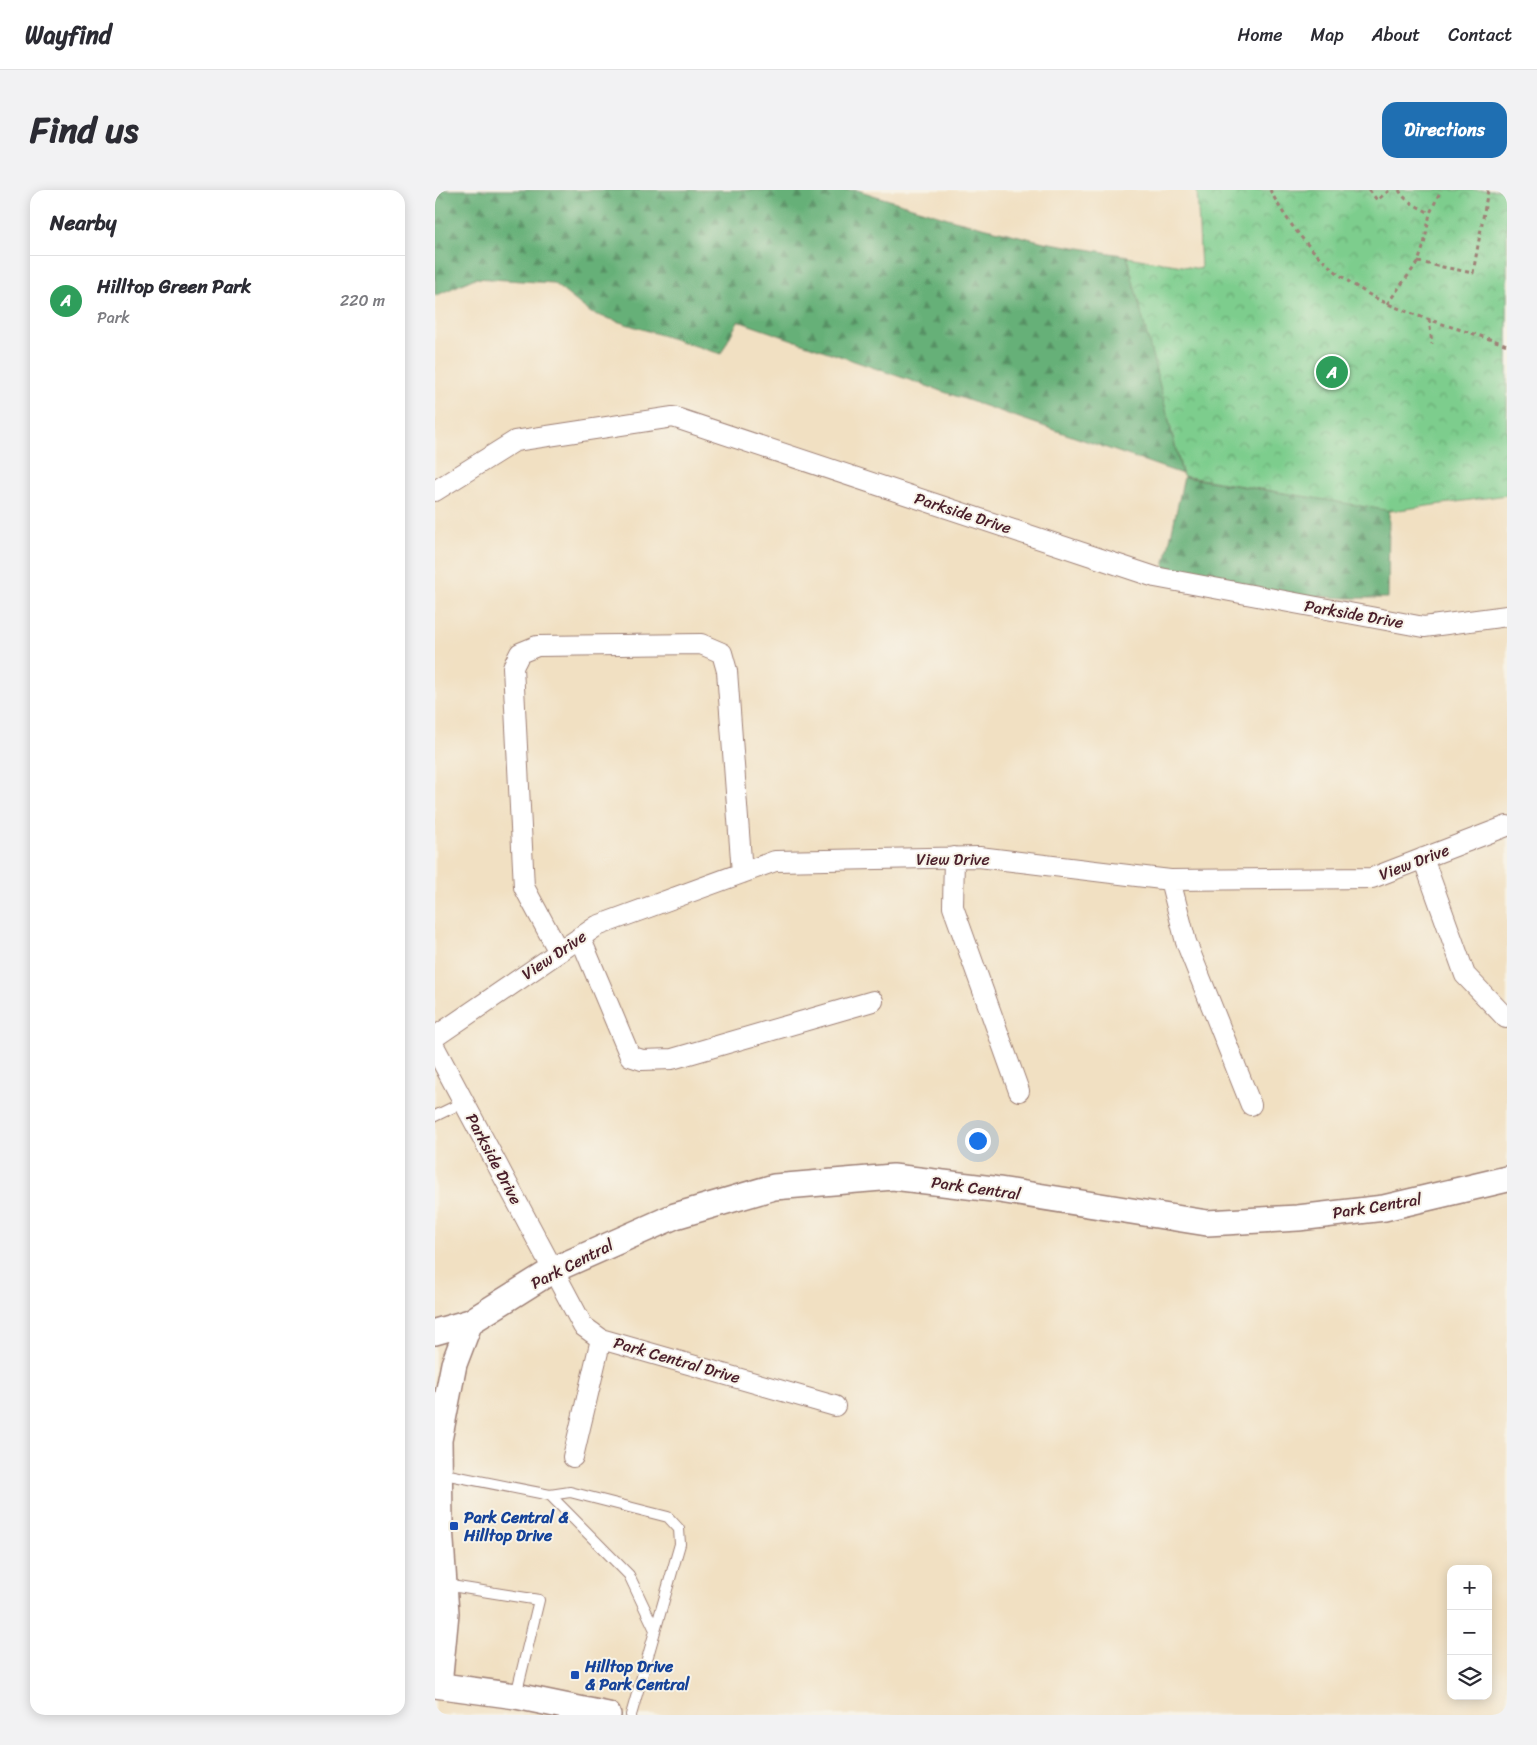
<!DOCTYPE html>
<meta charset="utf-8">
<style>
:root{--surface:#fff;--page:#f2f2f3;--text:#2b2b33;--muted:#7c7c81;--line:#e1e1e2;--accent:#1f6fb2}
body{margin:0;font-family:Sriracha,sans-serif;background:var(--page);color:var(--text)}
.controls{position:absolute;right:15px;bottom:15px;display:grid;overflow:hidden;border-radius:10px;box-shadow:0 2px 12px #0003}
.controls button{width:45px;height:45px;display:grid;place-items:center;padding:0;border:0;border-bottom:1px solid var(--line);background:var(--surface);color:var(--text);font:25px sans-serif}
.you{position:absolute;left:542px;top:950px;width:18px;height:18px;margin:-12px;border:4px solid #fff;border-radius:50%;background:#1a73e8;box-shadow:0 0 0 8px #1a73e833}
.badge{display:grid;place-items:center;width:32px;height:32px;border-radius:50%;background:var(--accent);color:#fff;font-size:16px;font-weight:700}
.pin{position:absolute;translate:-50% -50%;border:2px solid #fff;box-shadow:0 1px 5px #0006}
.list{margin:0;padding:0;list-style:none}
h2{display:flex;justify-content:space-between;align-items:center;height:65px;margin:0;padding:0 20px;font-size:21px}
h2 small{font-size:16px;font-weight:400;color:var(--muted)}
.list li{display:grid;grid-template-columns:32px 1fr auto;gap:15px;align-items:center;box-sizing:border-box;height:90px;padding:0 20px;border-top:1px solid var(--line)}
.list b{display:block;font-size:19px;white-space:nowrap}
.list p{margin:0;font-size:16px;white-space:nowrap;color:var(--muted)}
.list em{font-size:16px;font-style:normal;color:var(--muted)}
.icon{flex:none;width:28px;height:28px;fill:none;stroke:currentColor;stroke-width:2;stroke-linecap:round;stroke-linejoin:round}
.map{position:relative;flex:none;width:1072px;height:1525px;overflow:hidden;border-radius:15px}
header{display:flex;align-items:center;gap:30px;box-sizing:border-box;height:70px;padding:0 25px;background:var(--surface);border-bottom:1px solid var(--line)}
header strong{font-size:24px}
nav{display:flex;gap:28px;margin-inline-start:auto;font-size:18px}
.intro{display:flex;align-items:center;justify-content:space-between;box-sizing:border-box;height:120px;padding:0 30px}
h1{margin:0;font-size:35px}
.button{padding:12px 22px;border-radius:15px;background:var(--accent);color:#fff;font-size:18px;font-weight:700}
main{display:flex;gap:30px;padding:0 30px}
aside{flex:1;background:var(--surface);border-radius:15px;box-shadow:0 2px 12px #0003}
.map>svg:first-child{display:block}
</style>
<header>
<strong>Wayfind</strong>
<nav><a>Home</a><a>Map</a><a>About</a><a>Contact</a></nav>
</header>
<div class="intro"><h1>Find us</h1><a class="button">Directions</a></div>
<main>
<aside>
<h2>Nearby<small></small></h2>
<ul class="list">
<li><span class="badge" style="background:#2e9e5b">A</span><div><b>Hilltop Green Park</b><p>Park</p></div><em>220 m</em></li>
</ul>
</aside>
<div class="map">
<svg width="1072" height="1525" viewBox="0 0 1072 1525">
<defs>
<pattern id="forest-firs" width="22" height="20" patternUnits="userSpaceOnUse" patternTransform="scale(1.25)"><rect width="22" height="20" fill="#66b078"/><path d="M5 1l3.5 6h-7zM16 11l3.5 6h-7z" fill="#568f63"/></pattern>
<pattern id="park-crowns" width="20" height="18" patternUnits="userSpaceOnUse" patternTransform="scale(1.25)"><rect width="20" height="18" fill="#7dcd8d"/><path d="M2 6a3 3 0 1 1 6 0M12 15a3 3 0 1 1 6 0" fill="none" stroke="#68a673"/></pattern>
</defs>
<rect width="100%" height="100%" fill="#f7f3e8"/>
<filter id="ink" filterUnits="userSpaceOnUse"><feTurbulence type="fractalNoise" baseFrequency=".02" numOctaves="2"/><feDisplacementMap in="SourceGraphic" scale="10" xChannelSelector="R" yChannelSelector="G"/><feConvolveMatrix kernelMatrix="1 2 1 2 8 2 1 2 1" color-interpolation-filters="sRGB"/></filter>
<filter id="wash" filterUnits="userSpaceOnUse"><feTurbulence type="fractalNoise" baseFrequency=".0096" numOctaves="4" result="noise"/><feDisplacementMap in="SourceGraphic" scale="20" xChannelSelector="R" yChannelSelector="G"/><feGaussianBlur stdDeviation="1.12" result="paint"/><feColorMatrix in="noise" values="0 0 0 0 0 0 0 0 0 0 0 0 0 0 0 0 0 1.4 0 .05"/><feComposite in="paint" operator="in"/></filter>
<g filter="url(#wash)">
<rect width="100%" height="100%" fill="#f1e0c2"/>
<!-- forest -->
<path fill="url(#forest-firs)" stroke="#586852" d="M 0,0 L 422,0 L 519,30 L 609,52 L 693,66 L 747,284 L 303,131 L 286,164 L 156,123 L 118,93 L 40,88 L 0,106 Z
M 749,287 L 954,320 L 953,408 L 912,408 L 854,405 L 729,377 Z"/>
<!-- park -->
<path fill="url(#park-crowns)" stroke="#64765c" d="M 762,0 L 1072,0 L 1072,305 L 956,321 L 748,286 L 692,67 L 766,79 Z"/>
</g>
<g filter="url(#ink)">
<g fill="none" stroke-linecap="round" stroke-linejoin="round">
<defs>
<path id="service" d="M 0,926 L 29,912
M 4,1283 L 115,1305 L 194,1385 L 220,1440
M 115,1305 L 135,1302 L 233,1327 L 244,1339 L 245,1354 L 196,1525
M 10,1395 L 104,1410 L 81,1505"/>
<path id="minor" d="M 0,301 L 80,251 L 238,227 L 720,387 L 989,437 L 1072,426
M 519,667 L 518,717 L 584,901
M 988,668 L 1030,785 L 1071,828
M 735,690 L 751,752 L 816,915
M 145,747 L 195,866 L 207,870 L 237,869 L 438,811
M 124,762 L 89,697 L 78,477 L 85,463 L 102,456 L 266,454 L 287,463 L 292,481 L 307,683
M 0,847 L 162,736 L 340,671 L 544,667 L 735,690 L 937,688 L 1072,636
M 0,858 L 148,1136 L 166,1149 L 400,1216
M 138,1267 L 166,1149"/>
<path id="tertiary" d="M 0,1142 L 35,1132 L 118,1080 L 240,1026 L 339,997 L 458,987 L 558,999 L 772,1033 L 863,1028 L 949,1018 L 1072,989
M 0,1495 L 81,1506 L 173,1525
M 4,1495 L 11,1423 L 5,1337 L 4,1250 L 19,1174 L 35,1132"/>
</defs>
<!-- service casing -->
<use href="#service" stroke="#9e8076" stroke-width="12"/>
<!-- minor casing -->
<use href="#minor" stroke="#9e8076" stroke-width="22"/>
<!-- tertiary casing -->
<use href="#tertiary" stroke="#9e8076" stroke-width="28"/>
<!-- path -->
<path stroke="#9e8076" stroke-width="3" stroke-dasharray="4 4" stroke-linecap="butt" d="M 835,0 C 861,50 902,91 953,114 C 992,131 1033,141 1072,155
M 934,0 L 942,10 L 955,0
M 964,0 C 970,12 984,17 995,23
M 983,72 L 1038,83 L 1053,0
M 952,114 L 983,72 L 989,55 L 995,23 L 1006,0
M 994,129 L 997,154"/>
<!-- service -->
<use href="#service" stroke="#fff" stroke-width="10"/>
<!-- minor -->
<use href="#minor" stroke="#fff" stroke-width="20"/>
<!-- tertiary -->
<use href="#tertiary" stroke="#fff" stroke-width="25"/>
</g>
</g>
<!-- markers -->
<g fill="#1a4fb4" stroke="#f7f3e8" stroke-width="2">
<rect x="14" y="1331" width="10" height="10" rx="2.5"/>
<rect x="135" y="1480" width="10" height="10" rx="2.5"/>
</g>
<g text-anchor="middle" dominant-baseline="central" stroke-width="4" stroke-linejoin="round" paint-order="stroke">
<!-- street labels -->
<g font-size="16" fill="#4a1f2b" stroke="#f7f3e8">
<text transform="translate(528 323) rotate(18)">Parkside Drive</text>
<text transform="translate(919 424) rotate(10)">Parkside Drive</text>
<text x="518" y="669">View Drive</text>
<text transform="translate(979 672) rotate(-21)">View Drive</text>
<text transform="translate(119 765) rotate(-34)">View Drive</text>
<text transform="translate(59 969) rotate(62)">Parkside Drive</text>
<text transform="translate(541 998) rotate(8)">Park Central</text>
<text transform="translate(942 1016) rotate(-9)">Park Central</text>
<text transform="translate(137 1074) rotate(-27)">Park Central</text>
<text transform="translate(242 1170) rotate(16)">Park Central Drive</text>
</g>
<!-- transit labels -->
<g font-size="16" font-weight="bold" fill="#164399" stroke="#f7f3e8" text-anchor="start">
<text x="29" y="1327">Park Central &amp;<tspan x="29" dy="18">Hilltop Drive</tspan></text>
<text x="150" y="1476">Hilltop Drive<tspan x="150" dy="18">&amp; Park Central</tspan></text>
</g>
</g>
</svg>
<div class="controls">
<button>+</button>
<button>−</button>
<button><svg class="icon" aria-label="layers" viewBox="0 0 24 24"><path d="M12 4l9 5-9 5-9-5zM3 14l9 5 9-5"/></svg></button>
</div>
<div class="you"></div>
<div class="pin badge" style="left:897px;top:182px;background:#2e9e5b">A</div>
</div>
</main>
